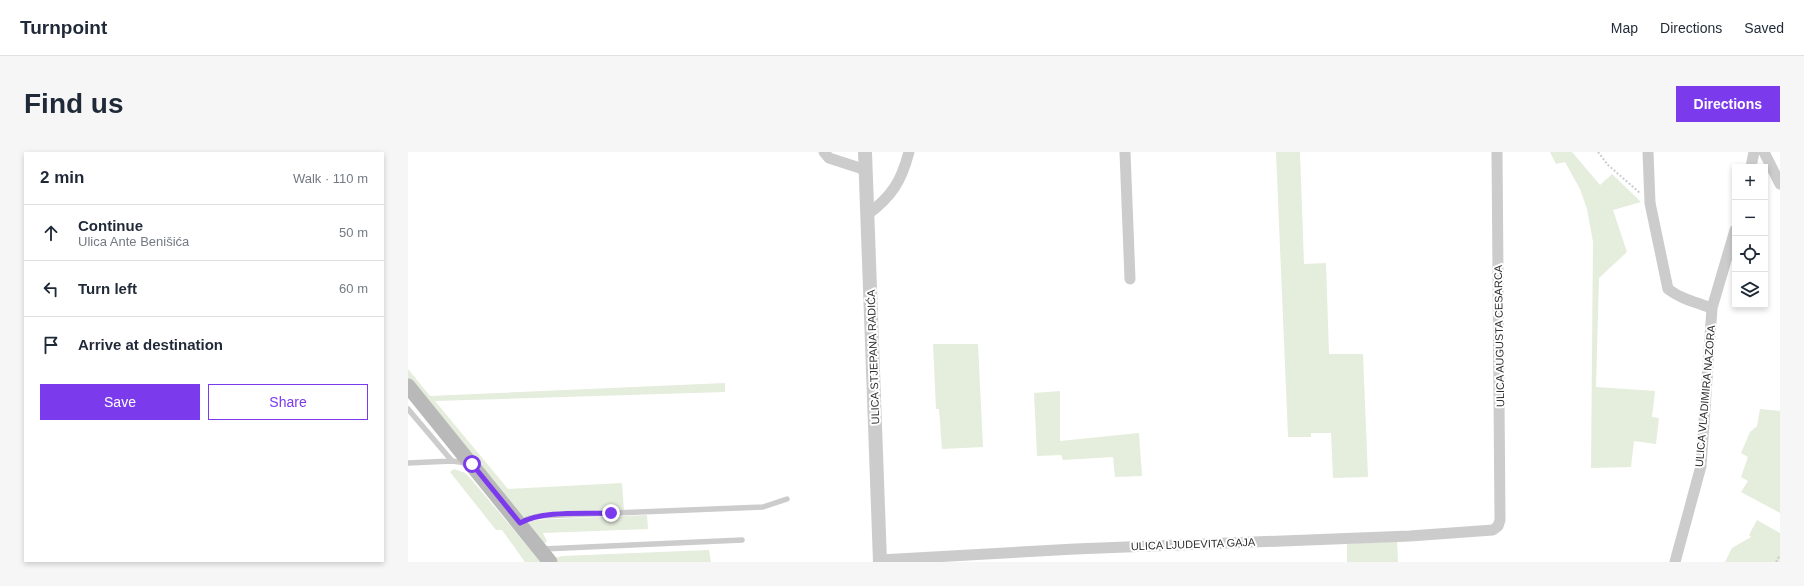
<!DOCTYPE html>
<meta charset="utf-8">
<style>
:root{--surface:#fff;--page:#f6f6f7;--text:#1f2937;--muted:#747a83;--line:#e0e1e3;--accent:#7c3aed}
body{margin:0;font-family:Helvetica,sans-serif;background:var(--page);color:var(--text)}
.controls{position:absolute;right:12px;top:12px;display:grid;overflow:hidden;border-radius:0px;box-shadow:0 2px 6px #0003}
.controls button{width:36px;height:36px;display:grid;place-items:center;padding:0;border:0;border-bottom:1px solid var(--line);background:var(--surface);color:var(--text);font:20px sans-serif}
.stop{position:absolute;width:12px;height:12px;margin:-9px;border:3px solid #7c3aed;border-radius:50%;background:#fff}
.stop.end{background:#7c3aed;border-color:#fff;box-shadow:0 1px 4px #0008}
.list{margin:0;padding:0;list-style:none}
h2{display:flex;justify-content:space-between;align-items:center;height:52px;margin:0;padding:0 16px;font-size:17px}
h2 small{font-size:13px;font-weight:400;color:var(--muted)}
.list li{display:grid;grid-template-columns:26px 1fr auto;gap:12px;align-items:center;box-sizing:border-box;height:56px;padding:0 16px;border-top:1px solid var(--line)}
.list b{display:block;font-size:15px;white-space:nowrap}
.list p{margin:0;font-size:13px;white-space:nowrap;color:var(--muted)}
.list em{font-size:13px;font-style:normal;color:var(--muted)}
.actions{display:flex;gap:8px;padding:12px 16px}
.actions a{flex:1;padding:9px 0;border:1px solid var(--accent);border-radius:0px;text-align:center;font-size:14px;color:var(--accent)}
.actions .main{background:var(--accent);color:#fff}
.icon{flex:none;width:22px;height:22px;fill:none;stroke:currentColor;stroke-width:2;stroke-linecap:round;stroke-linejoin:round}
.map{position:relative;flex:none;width:1372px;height:410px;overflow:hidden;border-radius:0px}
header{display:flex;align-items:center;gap:24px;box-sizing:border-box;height:56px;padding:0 20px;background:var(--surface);border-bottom:1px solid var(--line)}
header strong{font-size:19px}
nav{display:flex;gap:22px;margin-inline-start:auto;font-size:14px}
.intro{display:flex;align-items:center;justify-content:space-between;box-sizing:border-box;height:96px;padding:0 24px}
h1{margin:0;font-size:28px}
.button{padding:10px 18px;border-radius:0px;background:var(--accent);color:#fff;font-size:14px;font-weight:700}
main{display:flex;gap:24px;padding:0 24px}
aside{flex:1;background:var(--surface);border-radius:0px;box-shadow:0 2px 6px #0003}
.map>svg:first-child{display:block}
</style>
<header>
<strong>Turnpoint</strong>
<nav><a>Map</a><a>Directions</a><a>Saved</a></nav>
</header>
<div class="intro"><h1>Find us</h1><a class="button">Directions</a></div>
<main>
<aside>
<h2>2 min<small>Walk · 110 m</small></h2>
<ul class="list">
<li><svg class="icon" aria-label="ahead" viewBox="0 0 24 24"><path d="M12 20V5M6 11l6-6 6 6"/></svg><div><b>Continue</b><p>Ulica Ante Benišića</p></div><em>50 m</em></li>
<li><svg class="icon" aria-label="left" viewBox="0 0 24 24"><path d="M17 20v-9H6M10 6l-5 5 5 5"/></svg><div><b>Turn left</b></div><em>60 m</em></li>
<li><svg class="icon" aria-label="arrive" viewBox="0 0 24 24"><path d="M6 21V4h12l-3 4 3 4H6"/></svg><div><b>Arrive at destination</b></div></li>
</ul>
<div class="actions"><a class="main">Save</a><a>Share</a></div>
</aside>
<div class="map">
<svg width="1372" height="410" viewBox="0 0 1372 410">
<rect width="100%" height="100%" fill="#fff"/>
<!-- green -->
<path fill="#e5eddd" d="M 868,0 L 892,0 L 896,112 L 918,111 L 921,202 L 955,202 L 960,325 L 925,326 L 923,281 L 903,281 L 903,285 L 880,285 Z
M 1142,0 L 1164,0 L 1192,33 L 1204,22 L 1233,50 L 1205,58 L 1219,100 L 1191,126 L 1188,235 L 1247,239 L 1244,265 L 1251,266 L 1248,292 L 1226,289 L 1223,315 L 1183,316 L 1185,90 L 1179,57 L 1172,37 L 1157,10 L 1148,12 Z
M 525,192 L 570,192 L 575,295 L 534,297 L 531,257 L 528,257 Z
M 0,217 L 22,244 L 317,231 L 317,240 L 27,249 L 100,337 L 214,331 L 216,359 L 126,362 L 120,363 L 115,367 L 0,228 Z
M 652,239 L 652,289 L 731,281 L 734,324 L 707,325 L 705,305 L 655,308 L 653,303 L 629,304 L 626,241 Z
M 1352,257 L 1372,259 L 1372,361 L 1333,340 L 1340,329 L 1333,325 L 1340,305 L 1333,301 L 1342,280 L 1349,274 Z
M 46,317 L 57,321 L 63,327 L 133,410 L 117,410 L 94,378 L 88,378 L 42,320 Z
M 239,363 L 240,377 L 135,381 L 139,389 L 137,391 L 132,390 L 118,372 L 123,368 Z
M 1349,368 L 1372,381 L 1372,410 L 1317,410 L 1324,396 L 1343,385 L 1341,383 Z
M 989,388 L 990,410 L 939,410 L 939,392 Z
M 301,398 L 303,410 L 146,410 L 144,407 L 154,404 Z"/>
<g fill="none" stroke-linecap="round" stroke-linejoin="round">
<!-- path -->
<path stroke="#ccc" stroke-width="2" stroke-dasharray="2 2" stroke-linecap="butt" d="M 1190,0 L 1200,13 L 1232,41
M 1368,410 L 1372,403"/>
<!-- service -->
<path stroke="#ccc" stroke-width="5.5" d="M 0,257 L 44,309 L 59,311
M 0,311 L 44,309
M 112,371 L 121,366 L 132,364 L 355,355 L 379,347
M 135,397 L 334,388"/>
<!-- minor -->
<path stroke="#ccc" stroke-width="11" d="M 416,0 L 421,6 L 458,18
M 717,0 L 722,127
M 1240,0 L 1242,51 L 1260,137 C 1273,147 1289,151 1304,156
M 1356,0 L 1372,32
M 1343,15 L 1346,0
M 459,63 C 484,44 493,30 501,0
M 472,408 L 667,397 L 1002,384 L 1085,378 L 1090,374 L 1092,368 L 1089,0
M 1267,410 L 1293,314 L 1304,156 L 1327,78"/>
<!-- tertiary -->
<path stroke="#ccc" stroke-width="14" d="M 457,0 L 472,410"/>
<!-- secondary -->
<path stroke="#b9b9b9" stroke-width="15" d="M 0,234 L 142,410"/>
</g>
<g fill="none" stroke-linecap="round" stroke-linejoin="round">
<!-- route -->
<path stroke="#7c3aed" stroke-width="5" d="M 64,312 L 112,371 C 136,358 175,362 203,361"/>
</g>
<g text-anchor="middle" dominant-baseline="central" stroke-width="4" stroke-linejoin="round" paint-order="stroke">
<!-- street labels -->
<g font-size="11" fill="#2f2f2f" stroke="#fff">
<text transform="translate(1091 184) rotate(-91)">ULICA AUGUSTA CESARCA</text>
<text transform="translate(465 205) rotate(-92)">ULICA STJEPANA RADIĆA</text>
<text transform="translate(1297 244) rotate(-85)">ULICA VLADIMIRA NAZORA</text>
<text transform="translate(785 392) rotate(-2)">ULICA LJUDEVITA GAJA</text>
</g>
</g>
</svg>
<div class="controls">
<button>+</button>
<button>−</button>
<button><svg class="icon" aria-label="locate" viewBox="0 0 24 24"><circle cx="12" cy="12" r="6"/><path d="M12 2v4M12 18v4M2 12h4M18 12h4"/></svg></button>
<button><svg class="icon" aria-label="layers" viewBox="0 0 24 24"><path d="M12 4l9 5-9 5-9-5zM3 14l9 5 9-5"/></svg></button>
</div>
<div class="stop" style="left:64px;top:312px"></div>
<div class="stop end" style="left:203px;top:361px"></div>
</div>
</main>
